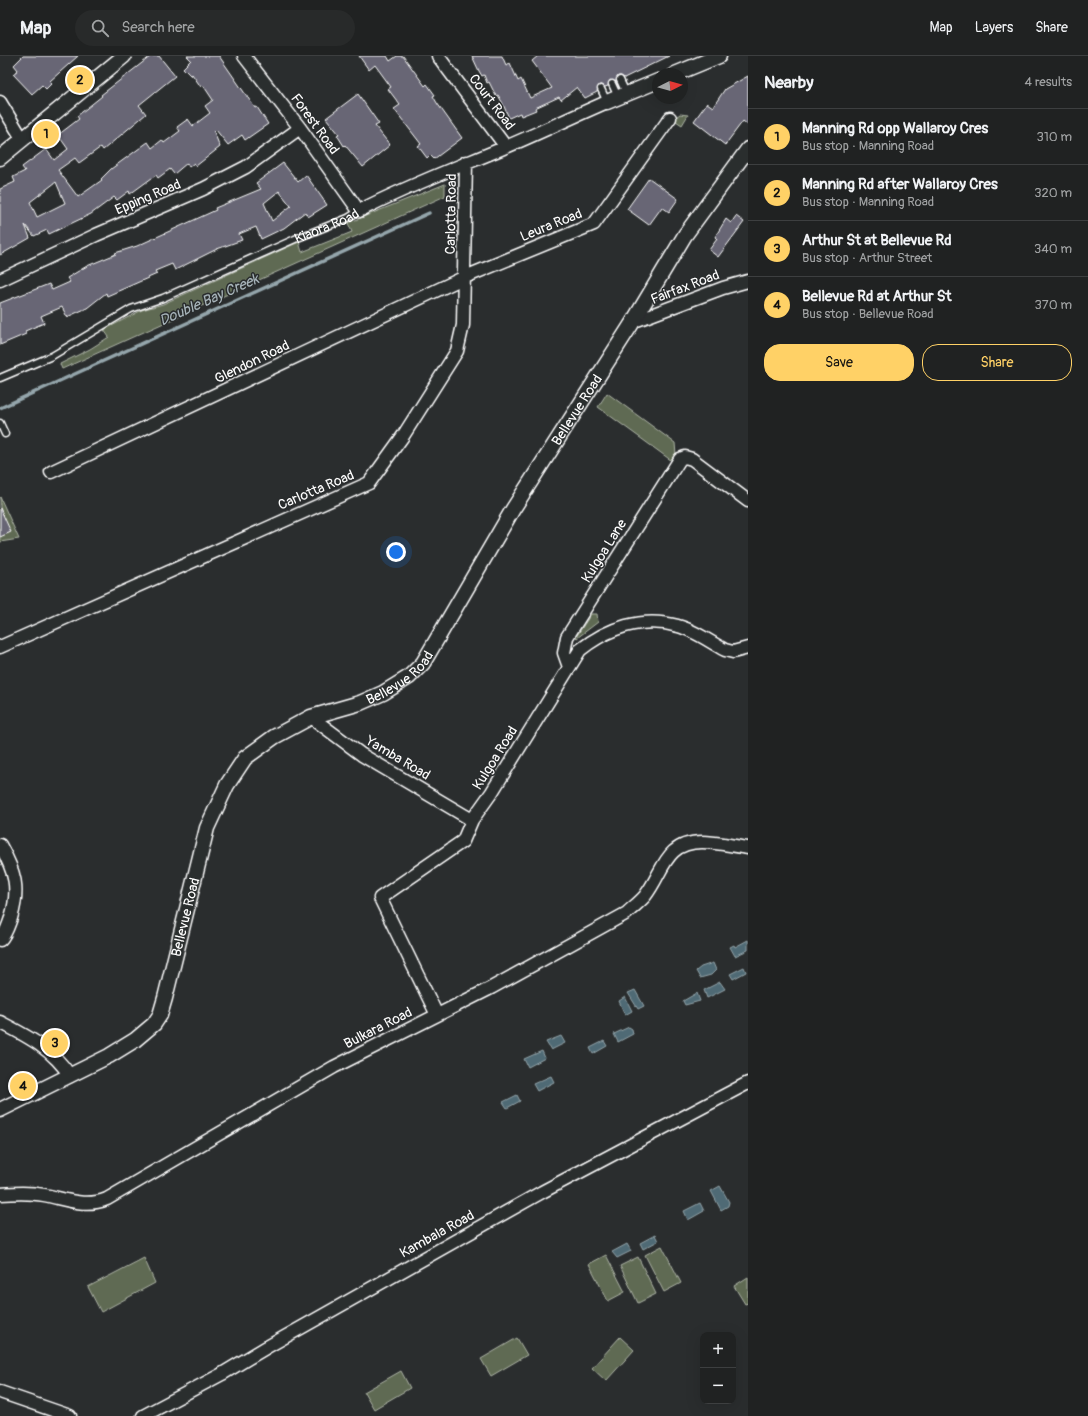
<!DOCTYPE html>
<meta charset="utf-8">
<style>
:root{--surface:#202222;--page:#282a2a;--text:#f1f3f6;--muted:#a2a4a5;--line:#3d3f40;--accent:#ffd166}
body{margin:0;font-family:Pangolin,sans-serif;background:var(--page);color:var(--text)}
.controls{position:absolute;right:12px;bottom:12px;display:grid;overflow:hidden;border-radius:8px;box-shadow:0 4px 16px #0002}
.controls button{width:36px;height:36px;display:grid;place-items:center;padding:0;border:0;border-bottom:1px solid var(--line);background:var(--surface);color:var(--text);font:20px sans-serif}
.compass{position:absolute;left:652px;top:12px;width:36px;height:36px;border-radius:50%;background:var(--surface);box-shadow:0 4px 16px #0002;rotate:84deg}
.you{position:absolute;left:396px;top:496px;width:14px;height:14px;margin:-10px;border:3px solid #fff;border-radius:50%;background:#1a73e8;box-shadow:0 0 0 6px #1a73e833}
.badge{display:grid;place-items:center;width:26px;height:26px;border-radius:50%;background:var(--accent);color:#111;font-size:13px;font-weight:700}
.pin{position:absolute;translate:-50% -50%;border:2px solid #fff;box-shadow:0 1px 4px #0006}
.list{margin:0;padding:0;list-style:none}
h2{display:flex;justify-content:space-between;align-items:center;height:52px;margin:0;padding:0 16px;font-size:17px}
h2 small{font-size:13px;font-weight:400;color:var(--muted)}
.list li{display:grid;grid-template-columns:26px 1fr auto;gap:12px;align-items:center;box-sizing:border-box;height:56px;padding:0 16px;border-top:1px solid var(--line)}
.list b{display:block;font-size:15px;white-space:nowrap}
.list p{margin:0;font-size:13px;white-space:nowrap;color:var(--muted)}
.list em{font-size:13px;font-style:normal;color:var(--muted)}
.actions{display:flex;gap:8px;padding:12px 16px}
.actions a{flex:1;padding:9px 0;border:1px solid var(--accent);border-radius:16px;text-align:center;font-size:14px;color:var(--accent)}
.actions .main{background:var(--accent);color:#111}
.icon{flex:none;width:22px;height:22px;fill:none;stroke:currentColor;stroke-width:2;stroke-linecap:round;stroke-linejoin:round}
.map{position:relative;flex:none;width:748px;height:1360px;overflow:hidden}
header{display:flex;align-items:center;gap:24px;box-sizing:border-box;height:56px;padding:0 20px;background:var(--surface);border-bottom:1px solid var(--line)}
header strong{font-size:19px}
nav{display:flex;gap:22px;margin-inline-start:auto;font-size:14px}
.search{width:280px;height:36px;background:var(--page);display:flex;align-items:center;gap:10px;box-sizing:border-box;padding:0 14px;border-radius:22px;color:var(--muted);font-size:15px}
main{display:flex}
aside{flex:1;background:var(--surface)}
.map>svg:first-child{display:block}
</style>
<header>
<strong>Map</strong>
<div class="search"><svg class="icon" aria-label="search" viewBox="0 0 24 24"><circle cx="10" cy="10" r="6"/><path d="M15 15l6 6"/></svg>Search here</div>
<nav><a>Map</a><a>Layers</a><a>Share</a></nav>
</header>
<main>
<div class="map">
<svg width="748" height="1360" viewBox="0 0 748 1360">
<rect width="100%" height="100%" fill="#2a2d2e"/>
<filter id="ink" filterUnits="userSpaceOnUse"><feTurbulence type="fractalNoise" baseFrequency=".025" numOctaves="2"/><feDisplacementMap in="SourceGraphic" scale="8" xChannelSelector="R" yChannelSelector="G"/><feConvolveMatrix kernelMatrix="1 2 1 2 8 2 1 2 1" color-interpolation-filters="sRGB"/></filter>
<g filter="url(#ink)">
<!-- green -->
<path fill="#5f6b52" stroke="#afb5a8" d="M 680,58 L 688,59 L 682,69 L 673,63 Z
M 445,128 L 445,140 L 62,313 L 60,308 L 90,293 L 109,281 L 104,274 L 142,254 L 163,248 L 299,186 L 302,196 L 352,176 L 348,167 Z
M 607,337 L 675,387 L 676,399 L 672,405 L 598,351 Z
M 0,441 L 19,483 L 0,486 Z
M 591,558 L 597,558 L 598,566 L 577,582 L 576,581 Z
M 662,1190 L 681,1227 L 664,1236 L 645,1199 Z
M 606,1199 L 625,1236 L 608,1245 L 589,1208 Z
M 638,1201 L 656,1238 L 638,1247 L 620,1210 Z
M 144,1202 L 155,1227 L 101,1256 L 88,1231 Z
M 748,1221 L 748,1247 L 745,1248 L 734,1230 Z
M 620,1281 L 634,1294 L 606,1325 L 592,1312 Z
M 517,1282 L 527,1299 L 491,1320 L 481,1303 Z
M 401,1315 L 410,1332 L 374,1353 L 364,1336 Z"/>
<!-- water -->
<path fill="#4f6a74" stroke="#95a6ac" d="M 748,884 L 748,894 L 735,900 L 730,891 L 734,889 L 735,891 Z
M 713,907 L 716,914 L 711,919 L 700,922 L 696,915 L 701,911 Z
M 744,911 L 746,916 L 733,923 L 730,918 Z
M 720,926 L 725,933 L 707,942 L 704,934 Z
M 635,934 L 644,950 L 638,953 L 628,937 Z
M 697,937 L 700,945 L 685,949 L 683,945 Z
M 625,941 L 632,955 L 625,959 L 619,945 Z
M 629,971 L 632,973 L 633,978 L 618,986 L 614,978 Z
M 561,980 L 565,987 L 551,994 L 546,986 Z
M 604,985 L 607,990 L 593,998 L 590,992 Z
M 542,995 L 545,1002 L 528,1011 L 524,1003 Z
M 551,1020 L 554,1026 L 537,1035 L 533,1028 Z
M 517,1039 L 520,1045 L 507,1052 L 503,1046 Z
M 720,1130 L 729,1146 L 728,1150 L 721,1154 L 711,1135 Z
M 700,1147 L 704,1155 L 688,1164 L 684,1155 Z
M 655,1179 L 658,1185 L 643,1193 L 640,1187 Z
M 627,1188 L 631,1195 L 617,1202 L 612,1196 Z"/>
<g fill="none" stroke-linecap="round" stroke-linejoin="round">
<!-- stream -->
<path stroke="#95a6ac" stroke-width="3.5" d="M 0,352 L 429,157"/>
</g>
<!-- building -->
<path fill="#676675" stroke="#fff" fill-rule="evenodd" d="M 23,0 L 78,0 L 50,25 L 52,27 L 46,33 L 42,29 L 32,38 L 13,18 L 18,14 L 14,9 Z
M 151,0 L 159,0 L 175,20 L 139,49 L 146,58 L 103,94 L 101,91 L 79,107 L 75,102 L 58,114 L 78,141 L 102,124 L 101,123 L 111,113 L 148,86 L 152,92 L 162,84 L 164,87 L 180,75 L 177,71 L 188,63 L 193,70 L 210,57 L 205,50 L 213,44 L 203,29 L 201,31 L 192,18 L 191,20 L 183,12 L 191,4 L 187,0 L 219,0 L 255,52 L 257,51 L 268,68 L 245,84 L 242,79 L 228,89 L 216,74 L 214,76 L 220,91 L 196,110 L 194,107 L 189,111 L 187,107 L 174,118 L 170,113 L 158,122 L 156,119 L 130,138 L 129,135 L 117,144 L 114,141 L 91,158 L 49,178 L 47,174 L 34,180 L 25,169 L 30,182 L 0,199 L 0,133 L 15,126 L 13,121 L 25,115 L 22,111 L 46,93 L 54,104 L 68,93 L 58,79 L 79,63 L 77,60 L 102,40 L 101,39 ZM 56,126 L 65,147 L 37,161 L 30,146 Z
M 359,0 L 387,0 L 390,5 L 397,0 L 403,0 L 425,30 L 427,28 L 435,39 L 433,40 L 437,47 L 462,82 L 434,103 L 430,99 L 427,102 L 418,90 L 421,88 L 394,53 L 400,49 L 388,33 L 391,31 L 375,9 L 369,14 Z
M 472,0 L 502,0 L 506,9 L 510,7 L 518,25 L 521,23 L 530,42 L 552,32 L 532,5 L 538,0 L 669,0 L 624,22 L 621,20 L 618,20 L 616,26 L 610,24 L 608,30 L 605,31 L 602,29 L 599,29 L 597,36 L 585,42 L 577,31 L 561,44 L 559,41 L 535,52 L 536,54 L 521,60 L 520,57 L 509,62 L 502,46 L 498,39 L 496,40 L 489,26 L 487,27 L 484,19 L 482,20 L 479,15 Z
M 748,20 L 748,69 L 743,65 L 725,89 L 694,65 L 707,47 L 713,51 L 725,33 Z
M 358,38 L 379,68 L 375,70 L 390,89 L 363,111 L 345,89 L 344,90 L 337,79 L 339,78 L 326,62 Z
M 283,107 L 298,126 L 306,119 L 327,149 L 308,161 L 305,156 L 284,172 L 261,183 L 256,171 L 239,178 L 242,184 L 217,193 L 175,214 L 172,208 L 155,215 L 157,218 L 107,240 L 106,237 L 87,252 L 67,261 L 62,251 L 41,260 L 44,267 L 25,275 L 26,278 L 0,289 L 0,247 L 49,228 L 52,234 L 70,226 L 67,222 L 87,210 L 116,198 L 115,197 L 137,190 L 216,154 L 215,152 L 261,133 L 256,127 ZM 279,135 L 291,150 L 272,165 L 264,147 Z
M 649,122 L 678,143 L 669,156 L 662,151 L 649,169 L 627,153 Z
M 736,160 L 744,166 L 718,201 L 709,194 L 717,183 L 715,181 L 726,163 L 731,167 Z
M 0,452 L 11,476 L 0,481 Z"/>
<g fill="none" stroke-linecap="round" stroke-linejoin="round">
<defs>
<g id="service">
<path d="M 620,24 L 626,37"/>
<path d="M 612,28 L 618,41"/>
<path d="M 601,33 L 607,46"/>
<path id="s1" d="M 0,322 L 52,300 L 131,253 L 163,242 L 295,183 L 348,162 L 359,155"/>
<path d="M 0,367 L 5,378"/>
</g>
<path id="minor" d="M 244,0 L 300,72 L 359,155 C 405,131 453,113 501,93 C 537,78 572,61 607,46
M 438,0 L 506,91
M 0,46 L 23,84
M 0,224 L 96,179 L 203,133 L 246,111 L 300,72
M 632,266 L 723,232 L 748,225
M 51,416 L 465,221 L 594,168 L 670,62
M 0,591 L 369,427 L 403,380 L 457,295 L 463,269 L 466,106
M 569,611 L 564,597 L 567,581 L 680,403 L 685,401 L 692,403 L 748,445
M 311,661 L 362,699 L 472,764
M 0,789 C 15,816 20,832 11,862 C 8,870 6,878 0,884
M 437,959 L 380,842 L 463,785 L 472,764 L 492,736 L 580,594 C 608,572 642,560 678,570 C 694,574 710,586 725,594 L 733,596 L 748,592
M 0,966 C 27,980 53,993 70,1020
M 0,1138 C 15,1137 29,1136 44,1139 C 66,1143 85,1152 107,1143 L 334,1011 L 491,932 L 627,857 C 633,851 640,846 645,840 C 664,816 664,786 702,786 C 717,786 733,790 748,792
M 0,1336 L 70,1360
M 143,1360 L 222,1318 L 267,1291 L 542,1136 L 748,1027"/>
<g id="tertiary">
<path d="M 675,18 L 719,0"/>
<path d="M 607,46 L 658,25"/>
<path d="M 0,102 L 124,0"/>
<path id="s2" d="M 0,1054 L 109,1000 L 135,984 L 154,968 L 160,959 L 165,942 L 207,772 L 227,729 L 245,702 L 274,681 L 311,661 L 360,647 L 383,637 L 409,621 L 423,607 L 513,453 L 631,269 L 685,179 L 748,93"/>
</g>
</defs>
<!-- service casing -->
<use href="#service" stroke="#fff" stroke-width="9"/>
<!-- minor casing -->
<use href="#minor" stroke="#fff" stroke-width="15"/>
<!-- tertiary casing -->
<use href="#tertiary" stroke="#fff" stroke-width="17"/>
<!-- service -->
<use href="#service" stroke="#2a2d2e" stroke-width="6"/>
<!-- minor -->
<use href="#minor" stroke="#2a2d2e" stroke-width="12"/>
<!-- tertiary -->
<use href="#tertiary" stroke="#2a2d2e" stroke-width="14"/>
</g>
</g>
<g text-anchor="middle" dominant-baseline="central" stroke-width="3" stroke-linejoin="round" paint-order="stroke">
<!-- street labels -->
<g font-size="14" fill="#fff" stroke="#2a2d2e">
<text transform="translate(492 46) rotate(53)">Court Road</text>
<text transform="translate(315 68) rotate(54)">Forest Road</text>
<text transform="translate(148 141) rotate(-23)">Epping Road</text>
<text transform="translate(451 158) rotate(-89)">Carlotta Road</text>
<text stroke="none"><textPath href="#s1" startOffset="361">Kiaora Road</textPath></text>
<text transform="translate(551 169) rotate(-22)">Leura Road</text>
<text transform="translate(685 231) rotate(-21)">Fairfax Road</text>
<text transform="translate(252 306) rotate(-26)">Glendon Road</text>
<text stroke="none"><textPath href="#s2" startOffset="961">Bellevue Road</textPath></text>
<text transform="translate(316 434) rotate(-23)">Carlotta Road</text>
<text transform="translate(604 495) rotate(-58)">Kulgoa Lane</text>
<text stroke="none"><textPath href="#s2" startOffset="637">Bellevue Road</textPath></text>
<text transform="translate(398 702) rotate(31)">Yamba Road</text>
<text transform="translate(495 702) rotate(-58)">Kulgoa Road</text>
<text stroke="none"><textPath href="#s2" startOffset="289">Bellevue Road</textPath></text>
<text transform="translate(378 972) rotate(-27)">Bulkara Road</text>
<text transform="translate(437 1178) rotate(-29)">Kambala Road</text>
</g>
<!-- water labels -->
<g font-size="15" font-style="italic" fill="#a7b4ba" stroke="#2a2d2e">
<text transform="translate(209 244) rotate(-24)">Double Bay Creek</text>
</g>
</g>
</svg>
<div class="controls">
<button>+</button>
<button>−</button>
</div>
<svg class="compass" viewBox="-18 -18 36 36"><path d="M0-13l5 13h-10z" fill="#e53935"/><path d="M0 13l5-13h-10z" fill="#a2a4a5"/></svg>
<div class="you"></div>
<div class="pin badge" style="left:46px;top:78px">1</div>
<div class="pin badge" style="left:80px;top:24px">2</div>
<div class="pin badge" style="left:55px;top:987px">3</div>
<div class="pin badge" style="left:23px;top:1030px">4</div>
</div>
<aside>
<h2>Nearby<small>4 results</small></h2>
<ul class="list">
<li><span class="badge">1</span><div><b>Manning Rd opp Wallaroy Cres</b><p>Bus stop · Manning Road</p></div><em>310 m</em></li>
<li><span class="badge">2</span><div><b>Manning Rd after Wallaroy Cres</b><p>Bus stop · Manning Road</p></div><em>320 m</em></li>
<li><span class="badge">3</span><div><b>Arthur St at Bellevue Rd</b><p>Bus stop · Arthur Street</p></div><em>340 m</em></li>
<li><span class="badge">4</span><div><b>Bellevue Rd at Arthur St</b><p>Bus stop · Bellevue Road</p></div><em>370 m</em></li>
</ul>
<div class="actions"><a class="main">Save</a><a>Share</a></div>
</aside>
</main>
